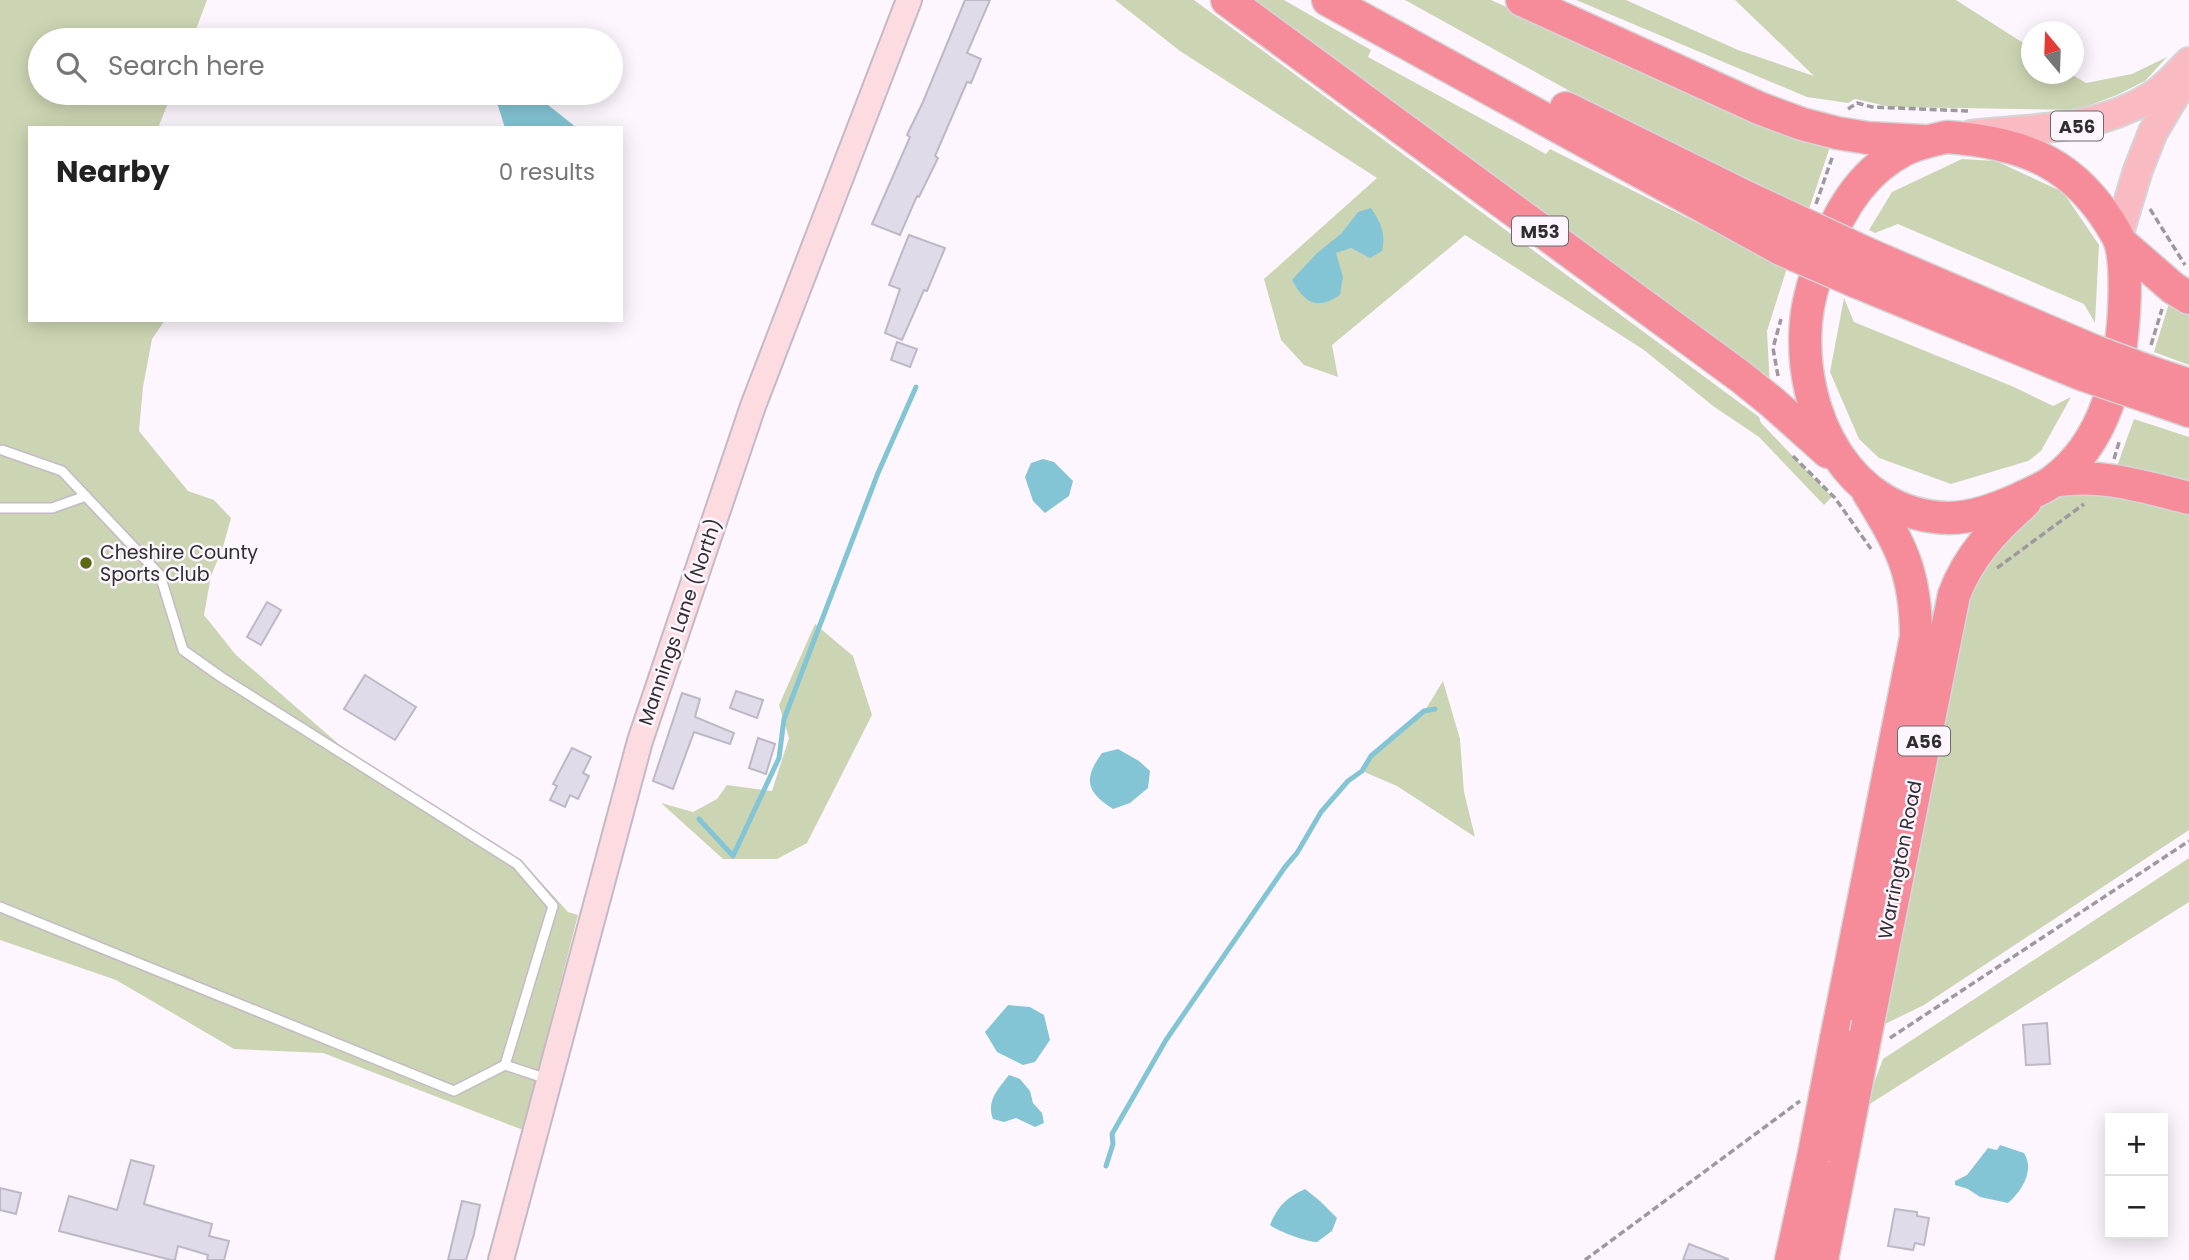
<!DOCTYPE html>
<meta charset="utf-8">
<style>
:root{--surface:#fff;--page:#f2f2f2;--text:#222;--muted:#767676;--line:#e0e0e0}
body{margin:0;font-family:Poppins,sans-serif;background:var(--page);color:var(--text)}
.controls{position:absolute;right:21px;bottom:21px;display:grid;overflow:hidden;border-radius:0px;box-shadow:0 4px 18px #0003}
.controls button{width:63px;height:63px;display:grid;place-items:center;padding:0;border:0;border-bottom:2px solid var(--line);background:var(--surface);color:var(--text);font:35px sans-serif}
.compass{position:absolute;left:2021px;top:21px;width:63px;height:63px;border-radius:50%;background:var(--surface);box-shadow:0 4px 18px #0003;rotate:341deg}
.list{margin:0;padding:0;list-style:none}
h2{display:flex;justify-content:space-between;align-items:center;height:91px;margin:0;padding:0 28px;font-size:30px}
h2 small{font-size:23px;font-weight:400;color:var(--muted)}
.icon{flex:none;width:38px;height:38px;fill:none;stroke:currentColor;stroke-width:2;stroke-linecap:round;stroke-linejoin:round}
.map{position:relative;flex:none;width:2189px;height:1260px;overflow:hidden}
.search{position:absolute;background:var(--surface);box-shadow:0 4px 18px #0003;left:28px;top:28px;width:595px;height:77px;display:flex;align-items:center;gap:18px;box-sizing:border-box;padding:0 24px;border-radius:38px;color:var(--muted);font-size:26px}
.panel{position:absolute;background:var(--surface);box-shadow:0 4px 18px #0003;left:28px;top:126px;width:595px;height:196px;border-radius:0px}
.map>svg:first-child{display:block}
</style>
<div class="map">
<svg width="2189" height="1260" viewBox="0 0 2189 1260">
<rect width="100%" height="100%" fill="#fdf6fe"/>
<!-- green -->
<path fill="#ccd5b3" d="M 0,0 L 207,0 L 192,40 L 40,40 L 40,93 L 172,93 L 158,128 L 30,128 L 30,320 L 165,320 L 152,339 L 143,387 L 139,431 L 188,491 L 214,500 L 231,518 L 223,547 L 211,576 L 204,615 L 236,655 L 342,747 L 521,860 L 568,912 L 578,915 L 523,1130 L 323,1053 L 234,1049 L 116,980 L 0,940 Z
M 1115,0 L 1194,0 L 1759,417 L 1761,423 L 1832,497 L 1824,505 L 1759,437 L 1713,406 L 1644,350 L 1465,235 L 1332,345 L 1338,377 L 1304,365 L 1281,340 L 1264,279 L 1377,178 L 1180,51 Z
M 1249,0 L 1284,0 L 1371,50 L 1368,57 L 1546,154 L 1550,149 L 1787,268 L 1767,331 L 1770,388 Z
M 1405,0 L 1491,0 L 1632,62 L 1832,141 L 1809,209 L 1773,198 L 1680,152 Z
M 1576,0 L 1626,0 L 1738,50 L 1814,76 L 1735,0 L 1956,0 L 2031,48 L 2032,74 L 2071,74 L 2086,83 L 2132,74 L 2167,57 L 2145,81 L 2117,95 L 2077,110 L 1891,107 L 1855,99 L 1848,103 L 1807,97 Z
M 1962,159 L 1996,161 L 2063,192 L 2099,245 L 2095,323 L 2084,304 L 1898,224 L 1875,233 L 1869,230 L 1892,192 Z
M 1844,298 L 1854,322 L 2014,387 L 2053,406 L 2071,397 L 2041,451 L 2028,461 L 1951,484 L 1879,458 L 1859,439 L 1830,372 Z
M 2170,300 L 2189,314 L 2189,365 L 2154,352 Z
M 2134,419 L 2189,437 L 2189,487 L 2116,469 Z
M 2077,489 L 2189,511 L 2189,830 L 1924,1005 L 1885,1024 L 1970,598 L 1998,546 L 2028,514 Z
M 815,624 L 853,656 L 872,715 L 807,843 L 777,859 L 723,859 L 661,803 L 693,812 L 717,799 L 727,785 L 772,791 L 789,738 L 779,705 Z
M 1443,681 L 1460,739 L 1464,792 L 1475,837 L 1397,786 L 1362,771 L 1371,756 L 1424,712 Z
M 2189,858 L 2189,902 L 1865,1107 L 1883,1059 Z"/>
<!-- water -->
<path fill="#84c5d5" d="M 494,93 L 533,93 L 577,128 L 505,128 Z
M 1371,208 C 1381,223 1386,233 1382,251 L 1370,258 L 1351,248 L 1336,253 L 1343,277 L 1340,295 C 1317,310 1305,304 1292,280 L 1317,253 L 1341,234 L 1358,212 Z
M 1043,459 L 1054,462 L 1073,481 L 1069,496 L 1045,513 L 1033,501 L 1025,477 L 1031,463 Z
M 1118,749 L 1139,761 L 1150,771 L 1148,788 L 1130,803 L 1113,809 C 1086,792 1083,779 1102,753 Z
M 1008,1005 L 1030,1007 L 1044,1015 L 1050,1040 L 1035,1062 L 1023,1065 L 997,1052 L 985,1032 Z
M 1009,1075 L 1020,1079 L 1030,1091 L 1033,1103 L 1042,1113 L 1044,1123 L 1035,1127 L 1016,1118 L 1004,1122 L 993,1119 C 986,1101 998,1089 1009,1075 Z
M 2000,1145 L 2024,1153 C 2035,1170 2022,1191 2008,1203 L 1980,1197 L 1968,1189 L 1955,1185 L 1955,1181 L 1967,1175 L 1988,1148 L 1997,1150 Z
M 1305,1189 L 1320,1201 L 1337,1218 L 1332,1231 L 1317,1242 C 1307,1242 1277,1231 1270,1225 C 1278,1206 1286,1198 1305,1189 Z"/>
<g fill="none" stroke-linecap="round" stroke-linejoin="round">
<!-- stream -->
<path stroke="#84c5d5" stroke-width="5" d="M 699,819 L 733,856 L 779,758 L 784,719 L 878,473 L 916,387
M 1106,1166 L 1113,1144 L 1112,1134 L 1166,1040 L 1285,867 L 1297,853 L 1321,812 L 1348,781 L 1362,771 L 1371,756 L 1424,711 L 1435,709"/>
</g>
<!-- building -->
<path fill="#e1dae9" stroke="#beb8c6" stroke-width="2" d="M 965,0 L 990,0 L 967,53 L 981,59 L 971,83 L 967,82 L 935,156 L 938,158 L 919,197 L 917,196 L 900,235 L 872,224 L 910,137 L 907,135 L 923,102 Z
M 909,235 L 945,248 L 927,291 L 924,290 L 902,340 L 885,333 L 900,289 L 889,285 Z
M 897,342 L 917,349 L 910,367 L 891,360 Z
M 267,602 L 281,610 L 261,645 L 247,637 Z
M 365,675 L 416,707 L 395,740 L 344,709 Z
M 736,691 L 763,700 L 757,718 L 730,708 Z
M 682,693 L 700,699 L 695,717 L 734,733 L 730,744 L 694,732 L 673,789 L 653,781 Z
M 758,738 L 775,744 L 766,774 L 749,768 Z
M 572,748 L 591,757 L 583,773 L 589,776 L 578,799 L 570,795 L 565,807 L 550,800 L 557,786 L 553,784 Z
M 2047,1023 L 2050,1064 L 2026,1065 L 2023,1025 Z
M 131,1160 L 154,1166 L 144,1204 L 212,1224 L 209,1236 L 229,1241 L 224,1260 L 207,1260 L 208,1255 L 178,1246 L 175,1260 L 171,1260 L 59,1231 L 69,1196 L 117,1210 Z
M 0,1188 L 21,1193 L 16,1214 L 0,1210 Z
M 462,1201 L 480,1205 L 474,1234 L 466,1260 L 448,1260 Z
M 1895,1209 L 1917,1212 L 1917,1216 L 1929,1218 L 1924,1245 L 1915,1243 L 1913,1250 L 1888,1246 Z
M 1689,1244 L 1728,1259 L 1728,1260 L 1683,1260 Z"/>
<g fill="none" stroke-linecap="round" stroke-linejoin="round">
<defs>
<path id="lane" d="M 0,508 L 52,508 L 86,496
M 0,907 L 454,1091 L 505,1065 L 553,906 L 517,864 L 221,677 L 183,650 L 160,575 L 62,471 L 2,450
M 505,1065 L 547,1079"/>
<path id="secondary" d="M 501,1260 L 640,741 L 753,406 L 909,0"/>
<path id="primary" d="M 1971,135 C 2035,127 2091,132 2149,98 C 2164,90 2177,74 2189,62
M 2118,236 L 2138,170 L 2153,132 L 2185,78"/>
<path id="highway" d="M 1227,0 L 1741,377 L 1772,402 L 1828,452
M 1328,0 L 1781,249
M 1522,0 L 1759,108 L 1802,124 L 1837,133 L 1868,138 L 1923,141
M 1566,108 L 1746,197 L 1795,220
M 1947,137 C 2025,143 2077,163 2117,235 C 2127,253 2125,291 2124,312 C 2120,374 2107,441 2053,481 C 2043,489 2030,493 2019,499 C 1998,508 1973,518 1949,518 C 1848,516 1798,413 1806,322 C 1808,298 1816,275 1824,252 C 1839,210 1863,171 1904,150 C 1918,143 1933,140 1947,137 Z
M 2120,242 L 2173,288 L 2189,298
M 1870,255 L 2094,351
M 1857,282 L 2081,374
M 2153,373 L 2189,385
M 2146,396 L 2189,411
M 2053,481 C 2102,473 2141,486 2189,498
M 1868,1023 L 1954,595 C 1968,557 1994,529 2025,502
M 1836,1039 L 1916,637 C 1916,572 1901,546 1868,492
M 1791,1260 L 1813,1159
M 1822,1260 L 1843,1153"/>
</defs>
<!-- lane casing -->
<use href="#lane" stroke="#c4b9c5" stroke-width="12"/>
<!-- secondary casing -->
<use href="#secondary" stroke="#c4b9c5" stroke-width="28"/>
<!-- primary casing -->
<use href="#primary" stroke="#d6d5d6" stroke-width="32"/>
<!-- highway casing -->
<use href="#highway" stroke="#d6d5d6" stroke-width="35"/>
<!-- path -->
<path stroke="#9e999f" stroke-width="3.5" stroke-dasharray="7 3.5" stroke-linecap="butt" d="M 1848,109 L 1857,103 L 1872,107 L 1968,111
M 1816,204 L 1833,155
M 2150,209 L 2185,265
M 2151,345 L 2162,309
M 1778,376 L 1773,348 L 1781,319
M 1793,456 L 1835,498 L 1871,549
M 2114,459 L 2120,439
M 1997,568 L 2084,504
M 1890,1038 L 2189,841
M 1585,1260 L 1800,1101"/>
<!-- lane -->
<use href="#lane" stroke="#fff" stroke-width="9"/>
<!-- secondary -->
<use href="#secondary" stroke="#fcdce1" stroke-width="24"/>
<!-- primary -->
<use href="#primary" stroke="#fabac2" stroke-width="28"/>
<!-- highway -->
<use href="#highway" stroke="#f68c9a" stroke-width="32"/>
<defs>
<path id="highway-bridge" d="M 1795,220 L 1870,255
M 1781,249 L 1857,282
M 2094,351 L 2153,373
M 2081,374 L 2146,396
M 1843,1153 L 1868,1023
M 1813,1159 L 1836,1039"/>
</defs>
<!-- highway-bridge casing -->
<use href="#highway-bridge" stroke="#d6d5d6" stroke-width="35" stroke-linecap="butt"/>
<!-- highway-bridge -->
<use href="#highway-bridge" stroke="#f68c9a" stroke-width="32"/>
</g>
<!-- markers -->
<circle fill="#5e6a11" stroke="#fdf6fe" stroke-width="2.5" cx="86" cy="563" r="7"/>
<g text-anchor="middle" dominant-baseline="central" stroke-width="5" stroke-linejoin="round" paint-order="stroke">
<!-- shield labels -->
<g fill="#fdf6fe" stroke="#6e696f" stroke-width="2">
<rect x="2051" y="111.5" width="52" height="29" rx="5"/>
<rect x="1512" y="216.5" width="56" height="29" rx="5"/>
<rect x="1898" y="726.5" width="52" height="29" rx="5"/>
</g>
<g font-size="18" font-weight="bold" fill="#312d32">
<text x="2077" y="126">A56</text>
<text x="1540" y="231">M53</text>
<text x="1924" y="741">A56</text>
</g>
<!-- poi labels -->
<g font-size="19" fill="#312d32" stroke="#fdf6fe" text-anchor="start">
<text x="100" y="552">Cheshire County<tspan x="100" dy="22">Sports Club</tspan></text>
</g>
<!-- street labels -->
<g font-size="19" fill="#312d32" stroke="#fdf6fe">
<text transform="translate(680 622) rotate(-71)">Mannings Lane (North)</text>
<text transform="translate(1900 860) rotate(-79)">Warrington Road</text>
</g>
</g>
</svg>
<div class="controls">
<button>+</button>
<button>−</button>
</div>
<svg class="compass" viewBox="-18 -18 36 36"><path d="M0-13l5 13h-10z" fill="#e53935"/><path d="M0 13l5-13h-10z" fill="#767676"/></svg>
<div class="search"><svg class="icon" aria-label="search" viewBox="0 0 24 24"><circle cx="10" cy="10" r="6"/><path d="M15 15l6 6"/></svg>Search here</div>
<section class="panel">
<h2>Nearby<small>0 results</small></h2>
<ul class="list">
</ul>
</section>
</div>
